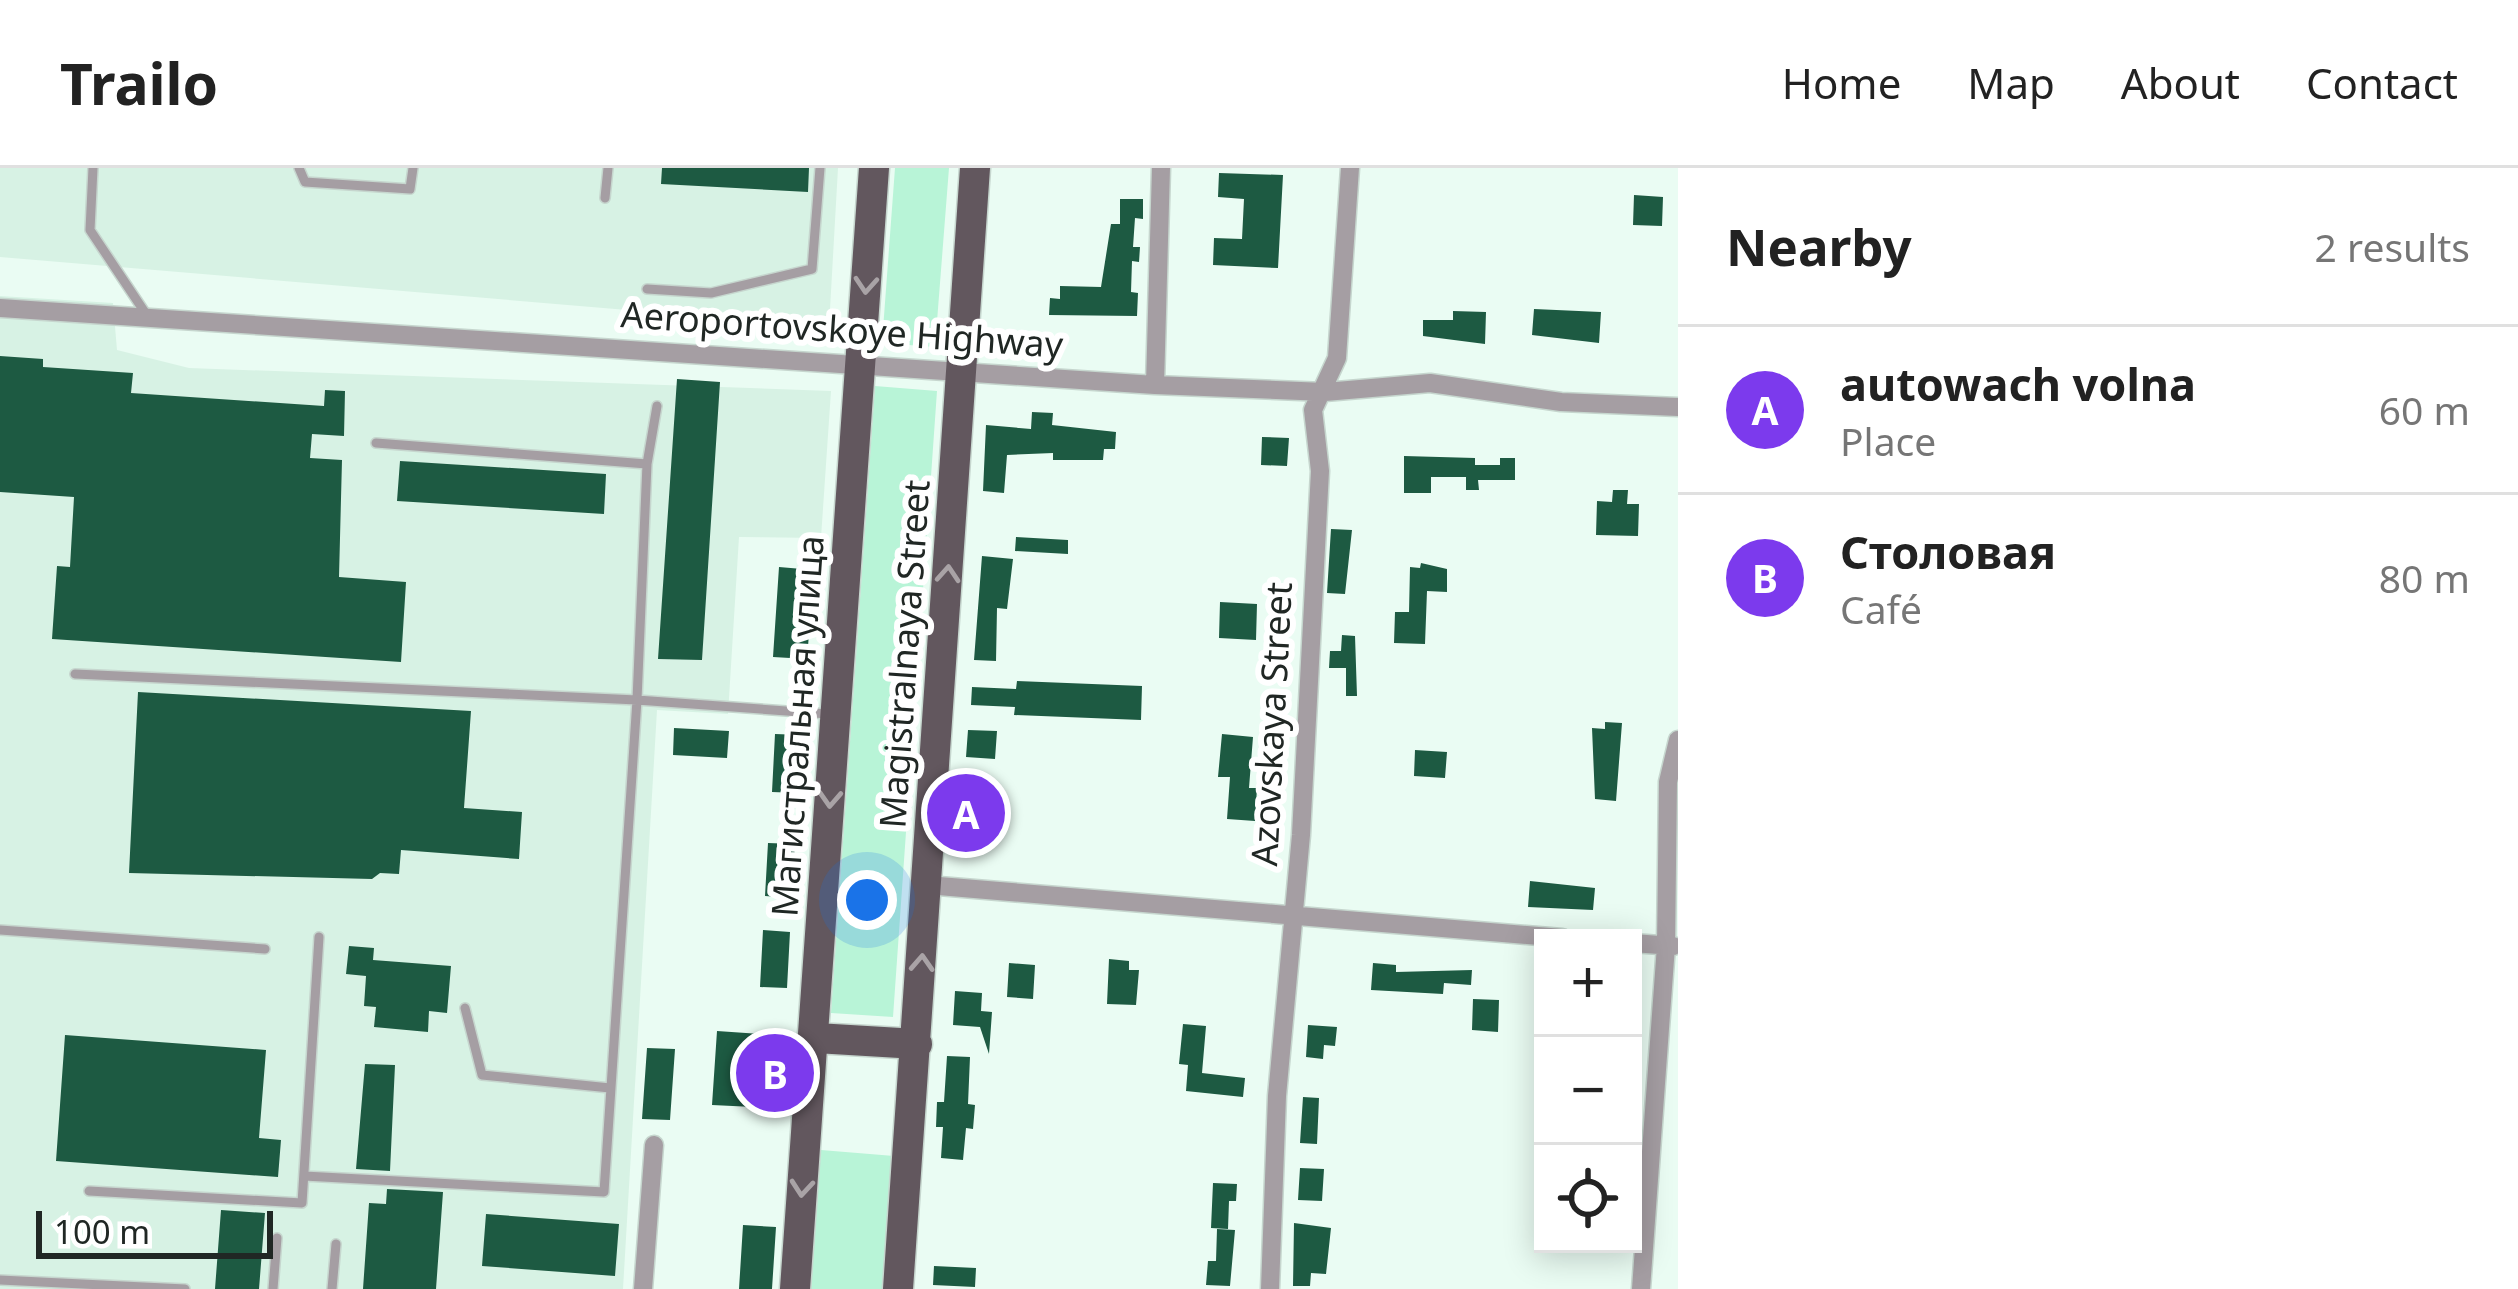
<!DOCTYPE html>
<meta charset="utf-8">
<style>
:root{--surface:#fff;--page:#f6f6f6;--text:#222;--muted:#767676;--line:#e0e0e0;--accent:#7c3aed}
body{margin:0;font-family:"Noto Sans",sans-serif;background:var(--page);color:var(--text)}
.controls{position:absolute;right:36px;bottom:36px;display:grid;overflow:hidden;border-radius:0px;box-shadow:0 6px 30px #0003}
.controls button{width:108px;height:108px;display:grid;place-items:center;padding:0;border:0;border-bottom:3px solid var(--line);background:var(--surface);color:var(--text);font:60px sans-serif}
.scale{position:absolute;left:36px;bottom:30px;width:237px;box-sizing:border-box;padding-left:12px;border:6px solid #202724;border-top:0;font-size:33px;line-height:42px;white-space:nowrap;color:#202724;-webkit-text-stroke:9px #fff;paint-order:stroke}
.you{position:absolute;left:867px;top:732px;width:42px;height:42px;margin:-30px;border:9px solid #fff;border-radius:50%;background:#1a73e8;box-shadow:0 0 0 18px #1a73e833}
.badge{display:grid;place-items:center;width:78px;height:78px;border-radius:50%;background:var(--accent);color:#fff;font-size:39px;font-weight:700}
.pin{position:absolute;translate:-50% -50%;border:6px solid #fff;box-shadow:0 3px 12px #0006}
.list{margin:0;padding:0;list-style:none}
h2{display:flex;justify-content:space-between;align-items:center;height:156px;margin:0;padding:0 48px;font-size:51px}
h2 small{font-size:39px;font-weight:400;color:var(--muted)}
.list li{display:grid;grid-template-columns:78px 1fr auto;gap:36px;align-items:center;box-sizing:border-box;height:168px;padding:0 48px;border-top:3px solid var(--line)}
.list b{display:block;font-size:45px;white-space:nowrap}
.list p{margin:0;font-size:39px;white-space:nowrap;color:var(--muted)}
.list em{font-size:39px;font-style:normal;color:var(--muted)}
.icon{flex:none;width:66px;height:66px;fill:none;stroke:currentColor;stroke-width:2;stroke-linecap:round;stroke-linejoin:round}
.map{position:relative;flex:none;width:1678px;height:1121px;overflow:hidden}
header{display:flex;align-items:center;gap:72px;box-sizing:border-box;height:168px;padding:0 60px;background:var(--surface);border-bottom:3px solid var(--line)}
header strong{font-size:57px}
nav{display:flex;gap:66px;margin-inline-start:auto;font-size:42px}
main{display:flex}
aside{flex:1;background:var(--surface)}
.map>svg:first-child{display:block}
</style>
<header>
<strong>Trailo</strong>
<nav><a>Home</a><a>Map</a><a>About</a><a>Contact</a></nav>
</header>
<main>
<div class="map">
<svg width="1678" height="1121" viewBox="0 0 1678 1121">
<rect width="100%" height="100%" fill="#eafcf3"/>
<!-- built -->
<path fill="#d7f2e4" d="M 0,0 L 838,0 L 829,159 L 0,89 Z
M 0,128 L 113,135 L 117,182 L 189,200 L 831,223 L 821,370 L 739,369 L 728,546 L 657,542 L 623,1121 L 0,1121 Z"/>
<!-- green -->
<path fill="#b8f4d7" d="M 895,0 L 949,0 L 935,179 L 882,175 Z
M 875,218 L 937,223 L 893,849 L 831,845 Z
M 821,982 L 894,988 L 884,1121 L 811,1121 Z"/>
<!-- building -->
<path fill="#1d5a42" d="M 662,0 L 809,0 L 808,24 L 661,16 Z
M 1219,5 L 1283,7 L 1278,100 L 1213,97 L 1214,70 L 1242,71 L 1244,31 L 1218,29 Z
M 1634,27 L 1663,29 L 1662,58 L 1633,57 Z
M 1120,31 L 1143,31 L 1143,51 L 1135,50 L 1133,79 L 1140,79 L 1139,94 L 1132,93 L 1131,124 L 1138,125 L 1137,148 L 1049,147 L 1050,130 L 1060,131 L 1060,118 L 1101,119 L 1111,56 L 1120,56 Z
M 1534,141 L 1601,144 L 1599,175 L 1532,167 Z
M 1453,143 L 1486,144 L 1485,176 L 1423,168 L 1423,152 L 1453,152 Z
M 0,188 L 43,191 L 43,199 L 133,205 L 131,225 L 324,238 L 325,222 L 345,223 L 344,268 L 312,266 L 310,290 L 342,292 L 339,409 L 406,414 L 401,494 L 52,471 L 57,398 L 70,399 L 74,329 L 0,324 Z
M 677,211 L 720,214 L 702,492 L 658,491 Z
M 1032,244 L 1053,245 L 1052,257 L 1116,264 L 1115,281 L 1104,281 L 1103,292 L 1053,292 L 1053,285 L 1007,287 L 1004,325 L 983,323 L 986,257 L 1031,261 Z
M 1262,269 L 1289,270 L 1287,298 L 1261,297 Z
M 1404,288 L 1475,290 L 1475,297 L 1500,297 L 1500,290 L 1515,290 L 1515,312 L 1478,312 L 1479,322 L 1466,322 L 1466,309 L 1431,309 L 1431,325 L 1404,325 Z
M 400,293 L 606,306 L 604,346 L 397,333 Z
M 1613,322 L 1628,322 L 1627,336 L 1639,336 L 1638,368 L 1596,367 L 1597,333 L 1612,334 Z
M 1331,361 L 1352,362 L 1345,426 L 1327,425 Z
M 1016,369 L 1068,372 L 1068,386 L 1015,383 Z
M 982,388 L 1013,391 L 1007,441 L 997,440 L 996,493 L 974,492 Z
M 1421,395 L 1447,401 L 1447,424 L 1427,423 L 1425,476 L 1394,475 L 1395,444 L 1409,444 L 1410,399 L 1420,400 Z
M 779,399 L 814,402 L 807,491 L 773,489 Z
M 1220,434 L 1257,436 L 1256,472 L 1219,470 Z
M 1342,467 L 1355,468 L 1357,528 L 1346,528 L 1346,500 L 1329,500 L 1330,483 L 1341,483 Z
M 1017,513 L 1142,518 L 1141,552 L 1014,547 L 1015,539 L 971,537 L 972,519 L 1016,521 Z
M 138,524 L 471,543 L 464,640 L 522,644 L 519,691 L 401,682 L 399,706 L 380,705 L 372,711 L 129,705 Z
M 1605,554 L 1622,555 L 1616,633 L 1595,631 L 1592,560 L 1605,561 Z
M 674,560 L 729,563 L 727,590 L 673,587 Z
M 968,562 L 997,563 L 995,591 L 966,589 Z
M 775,566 L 802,567 L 798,625 L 772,624 Z
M 1222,566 L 1253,569 L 1249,620 L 1257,620 L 1255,653 L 1227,651 L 1230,609 L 1218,609 Z
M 1415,582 L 1447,584 L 1445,610 L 1414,608 Z
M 768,675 L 795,676 L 792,730 L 765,728 Z
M 1530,713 L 1595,720 L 1593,742 L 1528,739 Z
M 763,762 L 790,764 L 787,820 L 760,819 Z
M 349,778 L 374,780 L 373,792 L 451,798 L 447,845 L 429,843 L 428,864 L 374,859 L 376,839 L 364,838 L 366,808 L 346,806 Z
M 1109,791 L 1129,793 L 1129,802 L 1139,802 L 1136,837 L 1107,836 Z
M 1009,795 L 1035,797 L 1033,831 L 1007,829 Z
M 1373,795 L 1396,797 L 1396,804 L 1472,802 L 1471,817 L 1444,815 L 1443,826 L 1371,822 Z
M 955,823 L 982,825 L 981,843 L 992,844 L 989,886 L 980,859 L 953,857 Z
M 1473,831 L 1499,832 L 1498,864 L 1472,862 Z
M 1183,856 L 1206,858 L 1202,905 L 1245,910 L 1243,929 L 1186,923 L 1188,897 L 1179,896 Z
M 1308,857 L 1337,859 L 1335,878 L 1324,877 L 1323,891 L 1306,889 Z
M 717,863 L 777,867 L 773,940 L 712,937 Z
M 65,867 L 266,882 L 259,970 L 281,972 L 278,1009 L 56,993 Z
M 647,880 L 675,881 L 670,952 L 642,951 Z
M 947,888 L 970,889 L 968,936 L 975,937 L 973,961 L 966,960 L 963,992 L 941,990 L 943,959 L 936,959 L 937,934 L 944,934 Z
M 365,896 L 395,897 L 390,1003 L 356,1001 Z
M 1303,929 L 1319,930 L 1317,976 L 1300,975 Z
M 1300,1000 L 1324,1001 L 1322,1033 L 1298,1032 Z
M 1213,1015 L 1237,1016 L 1236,1033 L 1229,1033 L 1228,1061 L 1211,1060 Z
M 387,1021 L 443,1024 L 436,1121 L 363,1121 L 369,1035 L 386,1036 Z
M 221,1042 L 265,1045 L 259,1121 L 215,1121 Z
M 486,1046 L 619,1056 L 615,1108 L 482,1098 Z
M 1294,1055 L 1331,1060 L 1326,1106 L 1311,1105 L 1310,1118 L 1293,1118 Z
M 743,1057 L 776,1059 L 772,1121 L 739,1121 Z
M 1217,1061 L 1235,1062 L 1230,1118 L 1206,1117 L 1208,1093 L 1216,1093 Z
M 934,1098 L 976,1100 L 975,1119 L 933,1117 Z"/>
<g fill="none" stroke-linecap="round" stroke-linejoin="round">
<defs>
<path id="service" d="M 93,0 L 90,62 L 148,149
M 299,0 L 305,14 L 410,21 L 413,0
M 605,30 L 608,0
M 647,121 L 711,125 L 812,101 L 820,0
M 376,275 L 647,296
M 75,506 L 637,532 L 647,296 L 657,238
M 0,762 L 265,781
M 465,840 L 482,907 L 610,920
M 304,1008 L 604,1024 L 637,532 L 828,546
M 89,1023 L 302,1035 L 319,769
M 0,1112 L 185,1121
M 273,1121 L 277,1070
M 332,1121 L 336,1076"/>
<path id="minor" d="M 0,140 L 1155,217 L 1325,224 L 1430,215 L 1561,234 L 1678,239
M 1155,217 L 1161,0
M 927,717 L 1562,770
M 1633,775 L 1673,778
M 643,1121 L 654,977
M 1270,1121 L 1277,928 L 1301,667 L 1320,303 L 1313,242 L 1337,190 L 1350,0
M 1641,1121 L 1666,778 L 1668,614 L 1678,572"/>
<path id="primary" d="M 816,870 L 917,876
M 795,1121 L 874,0
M 898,1121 L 975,0"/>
</defs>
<!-- service casing -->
<use href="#service" stroke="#c6d6ce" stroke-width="12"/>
<!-- minor casing -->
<use href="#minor" stroke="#c6d6ce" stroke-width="21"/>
<!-- primary casing -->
<use href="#primary" stroke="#c6d6ce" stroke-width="33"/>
<!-- service -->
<use href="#service" stroke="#a59ea3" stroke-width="9"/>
<!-- minor -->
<use href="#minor" stroke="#a59ea3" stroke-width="18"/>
<!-- primary -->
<use href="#primary" stroke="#62575e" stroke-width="30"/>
</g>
<!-- one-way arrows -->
<defs><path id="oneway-chevron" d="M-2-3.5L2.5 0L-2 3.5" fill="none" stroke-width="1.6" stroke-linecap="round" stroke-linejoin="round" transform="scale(3)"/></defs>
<g stroke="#a9a3a6">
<use href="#oneway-chevron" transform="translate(866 117) rotate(94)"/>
<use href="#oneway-chevron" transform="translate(948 406) rotate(-86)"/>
<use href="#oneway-chevron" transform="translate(830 631) rotate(93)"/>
<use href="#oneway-chevron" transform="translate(922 795) rotate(-87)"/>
<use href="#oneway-chevron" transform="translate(802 1020) rotate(95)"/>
</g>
<g text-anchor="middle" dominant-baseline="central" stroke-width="12" stroke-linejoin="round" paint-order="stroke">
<!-- street labels -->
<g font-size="36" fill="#202724" stroke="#fff">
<text transform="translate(842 161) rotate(4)">Aeroportovskoye Highway</text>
<text transform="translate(904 486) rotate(-86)">Magistralnaya Street</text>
<text transform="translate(1271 556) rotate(-87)">Azovskaya Street</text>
<text transform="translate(797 558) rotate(-86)">Магистральная улица</text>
</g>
</g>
</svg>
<div class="controls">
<button>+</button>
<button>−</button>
<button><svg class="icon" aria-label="locate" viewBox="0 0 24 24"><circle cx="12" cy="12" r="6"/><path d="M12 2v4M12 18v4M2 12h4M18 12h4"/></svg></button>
</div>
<div class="scale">100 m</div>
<div class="you"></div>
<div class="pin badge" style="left:966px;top:645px">A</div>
<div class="pin badge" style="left:775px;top:905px">B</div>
</div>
<aside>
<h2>Nearby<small>2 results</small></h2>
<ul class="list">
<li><span class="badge">A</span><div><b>autowach volna</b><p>Place</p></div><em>60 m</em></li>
<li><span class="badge">B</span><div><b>Столовая</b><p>Café</p></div><em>80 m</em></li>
</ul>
</aside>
</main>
